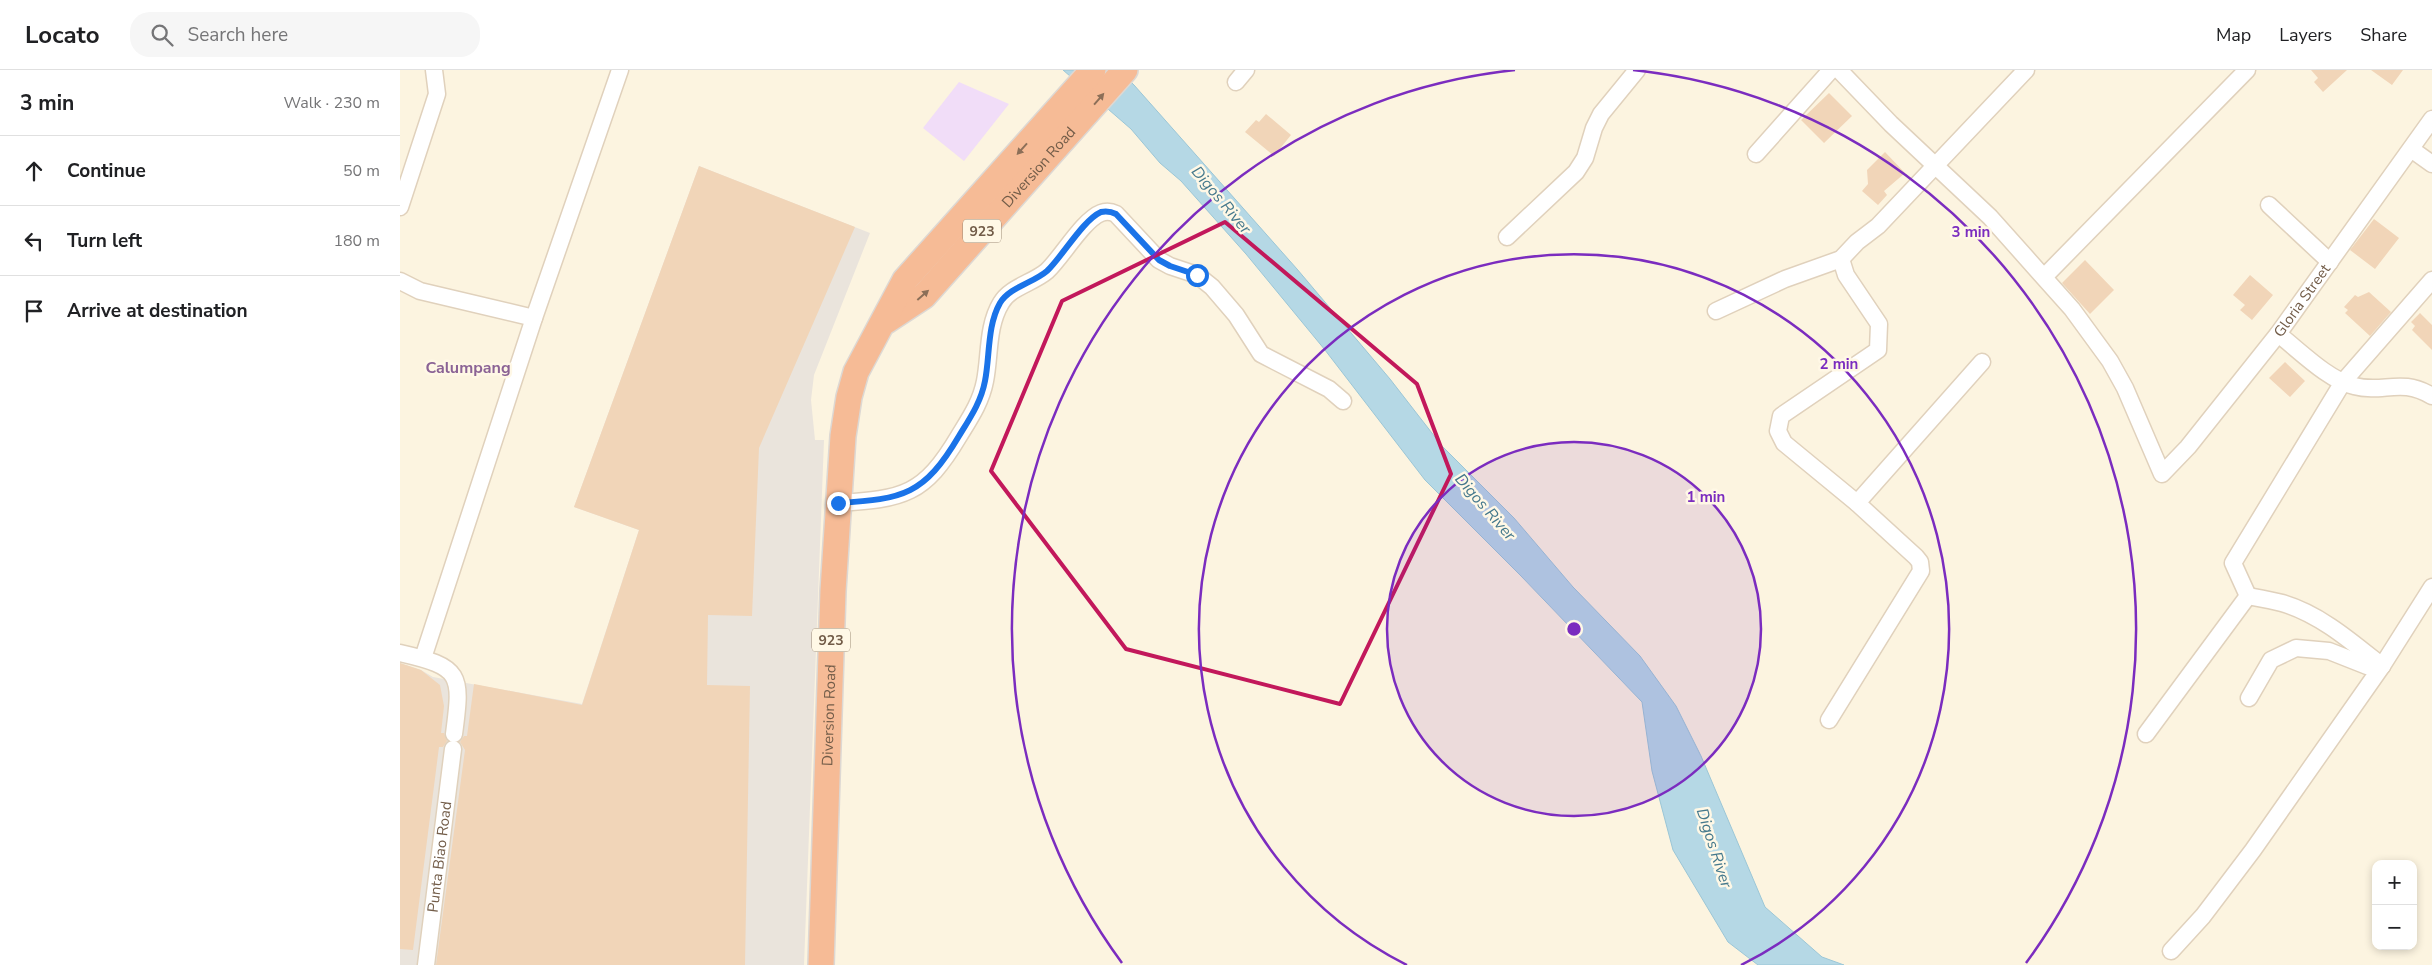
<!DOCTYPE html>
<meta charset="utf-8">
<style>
:root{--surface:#fff;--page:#f6f6f6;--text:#202124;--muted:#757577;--line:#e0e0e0}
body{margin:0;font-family:"Nunito Sans",sans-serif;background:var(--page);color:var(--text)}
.controls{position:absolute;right:15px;bottom:15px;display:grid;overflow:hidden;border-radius:10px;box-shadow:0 2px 8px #0003}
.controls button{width:45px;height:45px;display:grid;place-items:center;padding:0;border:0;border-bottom:1px solid var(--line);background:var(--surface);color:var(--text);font:25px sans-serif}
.stop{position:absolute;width:15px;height:15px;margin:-11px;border:4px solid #1a73e8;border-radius:50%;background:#fff}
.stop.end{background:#1a73e8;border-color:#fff;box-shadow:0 1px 5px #0008}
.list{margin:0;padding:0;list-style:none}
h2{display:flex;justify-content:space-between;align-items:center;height:65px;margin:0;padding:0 20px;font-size:21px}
h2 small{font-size:16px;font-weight:400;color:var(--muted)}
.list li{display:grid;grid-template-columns:32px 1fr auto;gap:15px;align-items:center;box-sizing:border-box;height:70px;padding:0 20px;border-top:1px solid var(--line)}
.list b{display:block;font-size:19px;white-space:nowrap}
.list em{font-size:16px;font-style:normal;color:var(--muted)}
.icon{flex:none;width:28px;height:28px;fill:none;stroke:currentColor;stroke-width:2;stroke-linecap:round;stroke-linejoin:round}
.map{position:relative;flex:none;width:2032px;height:895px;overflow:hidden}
header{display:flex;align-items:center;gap:30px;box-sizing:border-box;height:70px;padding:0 25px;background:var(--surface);border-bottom:1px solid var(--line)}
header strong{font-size:24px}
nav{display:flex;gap:28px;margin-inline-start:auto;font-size:18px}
.search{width:350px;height:45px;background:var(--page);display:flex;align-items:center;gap:12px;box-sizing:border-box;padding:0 18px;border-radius:20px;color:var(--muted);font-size:19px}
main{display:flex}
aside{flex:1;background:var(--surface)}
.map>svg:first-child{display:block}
</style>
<header>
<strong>Locato</strong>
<div class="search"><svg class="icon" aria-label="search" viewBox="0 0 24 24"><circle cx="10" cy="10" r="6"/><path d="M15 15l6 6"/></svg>Search here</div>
<nav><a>Map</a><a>Layers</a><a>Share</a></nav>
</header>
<main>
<aside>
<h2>3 min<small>Walk · 230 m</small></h2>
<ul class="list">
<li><svg class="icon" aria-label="ahead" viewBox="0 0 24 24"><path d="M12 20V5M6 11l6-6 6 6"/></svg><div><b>Continue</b></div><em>50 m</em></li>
<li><svg class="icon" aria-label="left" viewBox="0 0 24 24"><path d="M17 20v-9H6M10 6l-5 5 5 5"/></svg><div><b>Turn left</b></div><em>180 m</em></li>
<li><svg class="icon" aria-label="arrive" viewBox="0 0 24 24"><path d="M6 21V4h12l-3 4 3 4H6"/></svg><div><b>Arrive at destination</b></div></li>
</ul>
</aside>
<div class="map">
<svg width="2032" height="895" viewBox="0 0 2032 895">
<rect width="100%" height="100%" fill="#fcf4e0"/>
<!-- industrial -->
<path fill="#eae4dc" d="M 299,96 L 470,163 L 414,305 L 411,330 L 415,370 L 424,370 L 404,895 L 0,895 L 0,593 L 21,600 L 33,607 L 182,634 L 239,460 L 174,437 Z"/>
<!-- education -->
<path fill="#f1ddf8" d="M 559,12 L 609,34 L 564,91 L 523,58 Z"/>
<!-- water -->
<path fill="#b5d8e5" stroke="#9bc6d6" d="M 663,0 L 718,0 L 734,15 L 897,199 L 990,309 L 1042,376 L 1114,448 L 1173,517 L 1240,586 L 1276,636 L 1301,686 L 1365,837 L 1422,887 L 1444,895 L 1358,895 L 1328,872 L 1273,780 L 1252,701 L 1242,632 L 1121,506 L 1025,410 L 925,280 L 846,184 L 781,111 L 760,93 L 731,59 Z"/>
<!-- building -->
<path fill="#f1d5b8" d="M 1911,0 L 1947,0 L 1923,22 L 1914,12 L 1918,8 Z
M 1971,0 L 2003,0 L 1992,15 Z
M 1429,23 L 1452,46 L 1424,73 L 1401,50 Z
M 866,44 L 891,65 L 874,86 L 845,62 L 856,50 L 859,52 Z
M 1485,82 L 1505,103 L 1484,121 L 1487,125 L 1478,135 L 1462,121 L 1468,114 L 1467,100 Z
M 299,96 L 455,157 L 359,378 L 352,546 L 308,545 L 307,615 L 350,616 L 345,895 L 36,895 L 65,680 L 60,672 L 64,666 L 67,666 L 74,614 L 182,635 L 239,460 L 174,437 Z
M 1974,149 L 1999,168 L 1975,199 L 1950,180 Z
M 1685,190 L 1714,220 L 1690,244 L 1662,213 Z
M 1850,205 L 1873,225 L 1852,250 L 1840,240 L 1845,235 L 1833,225 Z
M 1969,222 L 1991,242 L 1970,266 L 1945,243 L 1948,240 L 1944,237 L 1955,225 L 1958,227 Z
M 2020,243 L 2032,255 L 2032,280 L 2012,260 L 2015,256 L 2011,252 Z
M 1885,292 L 1905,311 L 1890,327 L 1869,308 Z
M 0,593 L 21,600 L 40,615 L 44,636 L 41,663 L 44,663 L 47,671 L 43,677 L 39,677 L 13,880 L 0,879 Z"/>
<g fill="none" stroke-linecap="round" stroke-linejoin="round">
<defs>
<g id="minor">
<path id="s1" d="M 1439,0 L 1491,54 L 1590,147 L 1672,239 L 1710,291 L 1725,318 L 1762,404 L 1788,377 L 1878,264 L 2032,49"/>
<path d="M 836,12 L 846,0"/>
<path d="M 2011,79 L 2032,94"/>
<path d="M 1356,84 L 1431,0"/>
<path d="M 1869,135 L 1930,192"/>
<path d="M 0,137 L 37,24 L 34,0"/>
<path d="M 1107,167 L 1176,102 L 1185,88 L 1194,58 L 1201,44 L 1237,0"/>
<path d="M 1441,189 L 1446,205 L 1479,254 L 1478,280 L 1381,346 L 1378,361 L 1384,373 L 1457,433 L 1582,292"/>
<path d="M 1644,207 L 1847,0"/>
<path d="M 0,211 L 20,221 L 134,248"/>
<path d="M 1316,241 L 1385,209 L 1441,189 L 1457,172 L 1478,156 L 1626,0"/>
<path d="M 1878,264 C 1899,280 1928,310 1954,316 C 1984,324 2000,307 2032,326"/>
<path d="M 438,433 C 504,429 524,425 559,366 C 570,348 581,332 585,311 C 590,286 587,256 601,233 C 610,217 633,213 647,201 C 662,187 683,150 701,143 C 706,141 712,142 716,144 L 759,190 L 770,196 L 797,205 L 812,217 L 836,245 L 861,284 L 929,319 L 943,331"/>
<path d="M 1848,526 L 1833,493 L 1943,312 L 2032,210"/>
<path d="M 1848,526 C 1859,528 1871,530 1882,533 C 1920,544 1952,572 1982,596"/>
<path d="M 0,583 C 62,597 62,604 54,664"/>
<path d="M 23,588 L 134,248 L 220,0"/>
<path d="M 1849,628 L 1871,590 L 1896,578 L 1929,581 L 1967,596 L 1982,596"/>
<path d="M 1429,650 L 1521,501 L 1520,492 L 1516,487 L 1457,433"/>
<path d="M 1746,664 L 1848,526"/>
<path d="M 1771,881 L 1803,846 L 1853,780 L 1982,596 L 2032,517"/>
<path id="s2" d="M 26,895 L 53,679"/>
</g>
<g id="highway">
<path id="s3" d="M 486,251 L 524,226 L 725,0"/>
<path id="s4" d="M 421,895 L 433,521 L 443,366 L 449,327 L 456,302 L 505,210 L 693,0"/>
</g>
</defs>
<!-- minor casing -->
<use href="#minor" stroke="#e0d1bc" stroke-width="19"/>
<!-- highway casing -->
<use href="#highway" stroke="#ddd8d3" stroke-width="28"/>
<!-- minor -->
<use href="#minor" stroke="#fff" stroke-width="16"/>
<!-- highway -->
<use href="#highway" stroke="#f6bb96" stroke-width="25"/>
</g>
<!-- one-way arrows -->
<defs><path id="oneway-solid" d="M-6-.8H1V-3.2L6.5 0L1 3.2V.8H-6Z" transform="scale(1.25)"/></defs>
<g fill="#8c6f58">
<use href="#oneway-solid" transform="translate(699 29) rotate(-49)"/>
<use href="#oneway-solid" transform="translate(622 79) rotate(132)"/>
<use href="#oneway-solid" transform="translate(523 225) rotate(-41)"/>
</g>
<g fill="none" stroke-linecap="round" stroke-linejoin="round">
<!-- route -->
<path stroke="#1a73e8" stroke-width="6" d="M 438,433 C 504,429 524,425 559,366 C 570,348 581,332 585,311 C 590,286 587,256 600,233 C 610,217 633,213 647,201 C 662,187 683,150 701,142 C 706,141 712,142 716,144 L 759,190 L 770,196 L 797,205"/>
</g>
<!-- marked area -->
<path fill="none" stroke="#c2185b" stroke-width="4" stroke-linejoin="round" d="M 825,152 L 1017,314 L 1051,404 L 940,634 L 726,579 L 591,401 L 662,231 Z"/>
<!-- distance rings -->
<circle cx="1174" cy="559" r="187" fill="#7b2cbf" fill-opacity=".12"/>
<g fill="none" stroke="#7b2cbf" stroke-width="2.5">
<circle cx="1174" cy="559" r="187"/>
<path d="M1007 895A375 375 0 1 1 1341 895"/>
<path d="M722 893A562 562 0 0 1 1115 0M1233 0A562 562 0 0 1 1626 893"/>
</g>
<g text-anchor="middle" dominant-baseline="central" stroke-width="5" stroke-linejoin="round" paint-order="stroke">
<!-- shield labels -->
<g fill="#fff8e6" stroke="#9c8b77" stroke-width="1">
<rect x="563" y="149.5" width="38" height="23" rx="4"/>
<rect x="412" y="558.5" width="38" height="23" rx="4"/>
</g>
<g font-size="14" font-weight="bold" fill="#725c48">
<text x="582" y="161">923</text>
<text x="431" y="570">923</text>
</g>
<!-- street labels -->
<g font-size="15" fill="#725c48" stroke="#fff8e6">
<text stroke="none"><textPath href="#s3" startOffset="218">Diversion Road</textPath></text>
<text stroke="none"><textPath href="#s1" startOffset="746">Gloria Street</textPath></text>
<text stroke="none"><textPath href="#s4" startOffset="250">Diversion Road</textPath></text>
<text stroke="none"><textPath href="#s2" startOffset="109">Punta Biao Road</textPath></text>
</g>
<!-- water labels -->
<g font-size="16" font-style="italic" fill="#44788c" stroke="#fff8e6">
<text transform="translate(821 130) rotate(50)">Digos River</text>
<text transform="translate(1085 437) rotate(49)">Digos River</text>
<text transform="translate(1314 778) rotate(72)">Digos River</text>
</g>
<!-- neighbourhood labels -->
<g font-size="16" font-weight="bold" fill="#8b6395" stroke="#fff8e6">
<text x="68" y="298">Calumpang</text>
</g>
</g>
<circle cx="1174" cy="559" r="8" fill="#7b2cbf" stroke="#fff8e6" stroke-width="2.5"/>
<g font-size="15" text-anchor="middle" font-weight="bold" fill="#7b2cbf" stroke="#fff8e6" stroke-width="5" stroke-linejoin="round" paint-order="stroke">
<text x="1571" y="167">3 min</text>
<text x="1439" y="299">2 min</text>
<text x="1306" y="432">1 min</text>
</g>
</svg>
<div class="controls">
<button>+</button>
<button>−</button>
</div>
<div class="stop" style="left:797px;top:205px"></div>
<div class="stop end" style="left:438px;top:433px"></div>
</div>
</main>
